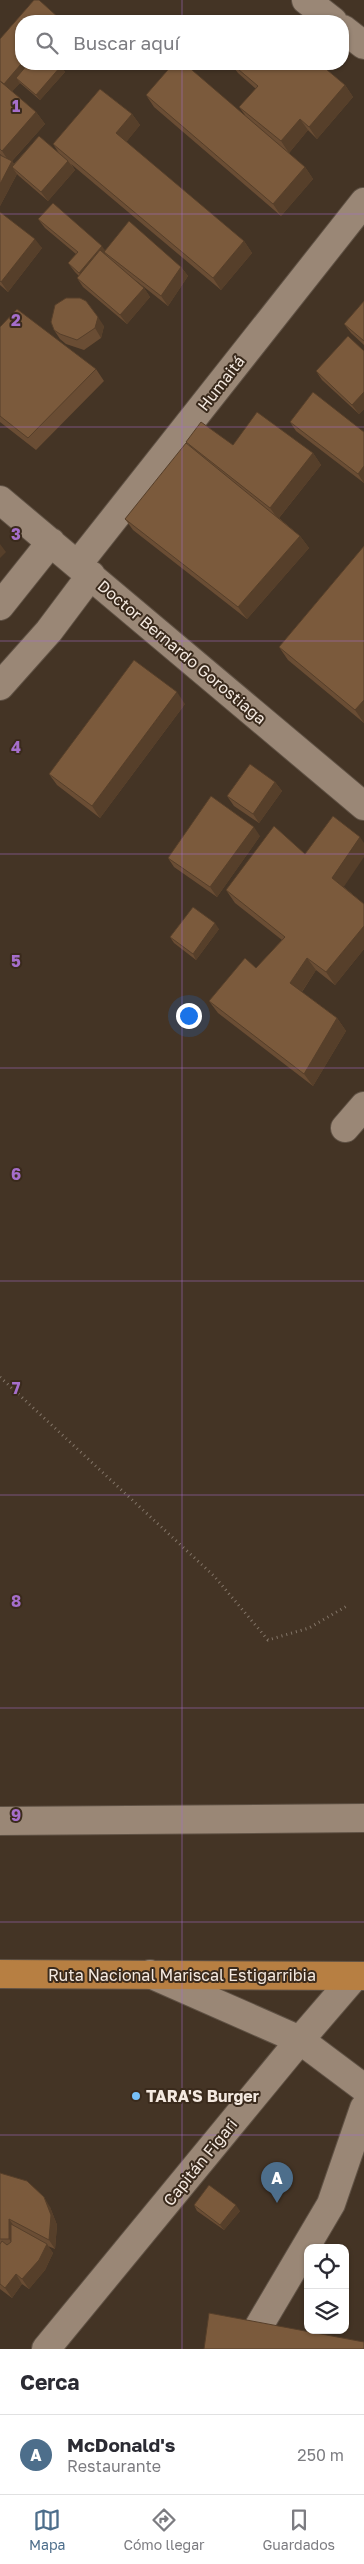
<!DOCTYPE html>
<html lang="es">
<meta charset="utf-8">
<style>
:root{--surface:#fff;--page:#f2f2f3;--text:#2b2b33;--muted:#7c7c81;--line:#e1e1e2;--accent:#4d6e8b}
body{margin:0;font-family:"Golos Text",sans-serif;background:var(--page);color:var(--text)}
.controls{position:absolute;right:15px;bottom:15px;display:grid;overflow:hidden;border-radius:10px;box-shadow:0 1px 4px #0004}
.controls button{width:45px;height:45px;display:grid;place-items:center;padding:0;border:0;border-bottom:1px solid var(--line);background:var(--surface);color:var(--text);font:25px sans-serif}
.you{position:absolute;left:188px;top:1015px;width:18px;height:18px;margin:-12px;border:4px solid #fff;border-radius:50%;background:#1a73e8;box-shadow:0 0 0 8px #1a73e833}
.badge{display:grid;place-items:center;width:32px;height:32px;border-radius:50%;background:var(--accent);color:#fff;font-size:16px;font-weight:700}
.pin{position:absolute;translate:-50% -41px;filter:drop-shadow(0 1px 2px #0008)}
.pin::after{content:'';position:absolute;top:26px;width:18px;height:15px;background:inherit;clip-path:polygon(0 0,100% 0,50% 100%)}
.list{margin:0;padding:0;list-style:none}
h2{display:flex;justify-content:space-between;align-items:center;height:65px;margin:0;padding:0 20px;font-size:21px}
h2 small{font-size:16px;font-weight:400;color:var(--muted)}
.list li{display:grid;grid-template-columns:32px 1fr auto;gap:15px;align-items:center;box-sizing:border-box;height:80px;padding:0 20px;border-top:1px solid var(--line)}
.list b{display:block;font-size:19px;white-space:nowrap}
.list p{margin:0;font-size:16px;white-space:nowrap;color:var(--muted)}
.list em{font-size:16px;font-style:normal;color:var(--muted)}
.icon{flex:none;width:28px;height:28px;fill:none;stroke:currentColor;stroke-width:2;stroke-linecap:round;stroke-linejoin:round}
.map{position:relative;flex:none;width:364px;height:2349px;overflow:hidden}
.search{position:absolute;background:var(--surface);box-shadow:0 1px 4px #0004;left:15px;right:15px;top:15px;height:55px;display:flex;align-items:center;gap:12px;box-sizing:border-box;padding:0 18px;border-radius:20px;color:var(--muted);font-size:19px}
.sheet{height:145px;background:var(--surface)}
nav{display:flex;justify-content:space-around;align-items:center;box-sizing:border-box;height:70px;border-top:1px solid var(--line);background:var(--surface);font-size:14px;color:var(--muted)}
nav a{display:grid;justify-items:center;gap:2px}
nav .on{color:var(--accent)}
.map>svg:first-child{display:block}
</style>
<div class="map">
<svg width="364" height="2349" viewBox="0 0 364 2349">
<rect width="100%" height="100%" fill="#443425"/>
<g fill="none" stroke-linecap="round" stroke-linejoin="round">
<defs>
<path id="minor" d="M 306,0 L 333,21
M 343,29 L 364,45
M 0,500 L 364,806
M 78,564 L 364,202
M 0,606 L 51,542
M 0,686 L 49,631 L 91,575
M 345,1128 L 364,1106
M 0,1821 L 364,1818
M 150,1974 L 300,2040 L 364,2088
M 259,2326 L 331,2204 L 364,2108
M 46,2349 L 300,2040 L 355,1976"/>
<path id="major" d="M 0,1974 L 364,1976"/>
</defs>
<!-- minor casing -->
<use href="#minor" stroke="#5f5144" stroke-width="30"/>
<!-- major casing -->
<use href="#major" stroke="#5f5144" stroke-width="30"/>
<!-- path -->
<path stroke="#837568" stroke-width="3" stroke-dasharray="1 4" stroke-linecap="butt" d="M 0,1377 L 214,1576 L 268,1640 L 309,1628 L 347,1606"/>
<!-- minor -->
<use href="#minor" stroke="#9a8776" stroke-width="28"/>
<!-- major -->
<use href="#major" stroke="#b77f42" stroke-width="28"/>
</g>
<!-- wall -->
<path fill="#6a4d34" d="M 34,0 L 39,0 L 60,19 L 62,21 L 21,21 L 21,64 L 58,64 L 61,66 L 65,72 L 40,100 L 20,83 L 12,91 L 36,112 L 45,124 L 12,161 L 14,164 L 39,136 L 59,153 L 53,144 L 100,89 L 132,114 L 140,125 L 126,142 L 244,241 L 252,253 L 221,290 L 71,164 L 75,170 L 48,201 L 19,176 L 17,174 L 0,206 L 0,155 L 2,156 L 0,154 L 0,39 Z
M 231,64 L 320,64 L 345,85 L 353,97 L 317,139 L 308,130 L 289,153 L 305,167 L 313,179 L 281,216 L 154,107 L 146,95 L 245,115 L 239,107 L 256,89 L 238,73 Z
M 0,213 L 42,248 L 8,292 L 0,285 Z
M 38,219 L 105,250 L 181,267 L 188,276 L 168,306 L 134,279 L 144,288 L 150,297 L 127,324 L 83,287 L 77,278 L 79,276 L 75,272 L 68,263 L 76,254 L 45,228 Z
M 364,301 L 364,345 L 351,333 L 344,324 Z
M 104,326 L 101,338 L 84,350 L 66,344 L 60,339 L 54,330 Z
M 0,327 L 96,369 L 104,381 L 36,450 L 0,422 Z
M 364,351 L 364,409 L 359,414 L 322,380 L 316,371 Z
M 290,422 L 364,432 L 364,483 L 296,431 Z
M 186,442 L 233,445 L 313,453 L 321,465 L 279,518 L 300,536 L 309,548 L 247,619 L 133,530 L 125,519 L 189,445 Z
M 364,546 L 364,723 L 288,660 L 279,647 Z
M 185,704 L 100,818 L 57,785 L 49,774 Z
M 275,782 L 282,791 L 259,823 L 234,806 L 227,796 Z
M 260,836 L 217,897 L 174,867 L 168,858 Z
M 305,854 L 364,904 L 364,949 L 335,985 L 316,970 L 302,992 L 337,1018 L 346,1031 L 313,1086 L 218,1013 L 209,1001 L 256,968 L 282,940 L 235,903 L 226,890 Z
M 219,929 L 196,960 L 174,943 L 170,937 Z
M 0,2173 L 50,2207 L 57,2225 L 55,2249 L 48,2246 L 53,2253 L 45,2270 L 29,2289 L 22,2284 L 12,2298 L 0,2289 Z
M 194,2205 L 240,2211 L 224,2230 L 197,2211 Z"/>
<!-- shaded-wall -->
<path fill="#563f2a" d="M 21,64 L 36,64 L 16,78 L 20,83 L 10,94 L 3,84 Z
M 61,66 L 65,72 L 40,100 L 36,95 Z
M 345,85 L 353,97 L 317,139 L 309,127 Z
M 36,112 L 45,124 L 10,163 L 2,151 Z
M 132,114 L 140,125 L 124,145 L 116,133 Z
M 300,119 L 308,130 L 289,153 L 281,141 Z
M 12,161 L 19,171 L 12,167 L 17,174 L 0,206 L 0,184 Z
M 68,161 L 75,170 L 48,201 L 41,192 Z
M 305,167 L 313,179 L 281,216 L 273,204 Z
M 35,239 L 42,248 L 8,292 L 1,282 Z
M 244,241 L 252,253 L 221,290 L 213,278 Z
M 102,246 L 108,255 L 104,252 L 108,257 L 86,282 L 79,273 Z
M 181,267 L 188,276 L 168,306 L 161,296 Z
M 144,288 L 150,297 L 127,324 L 120,315 Z
M 98,317 L 104,326 L 101,338 L 95,328 Z
M 364,392 L 364,409 L 359,414 L 352,405 Z
M 313,453 L 321,465 L 278,519 L 270,508 Z
M 364,466 L 364,483 L 358,474 Z
M 300,536 L 309,548 L 247,619 L 238,607 Z
M 0,544 L 6,552 L 0,558 Z
M 177,692 L 185,704 L 100,818 L 92,806 Z
M 364,700 L 364,723 L 355,710 Z
M 275,782 L 282,791 L 259,823 L 253,814 Z
M 254,827 L 260,836 L 217,897 L 210,887 Z
M 360,837 L 364,843 L 364,857 L 341,891 L 332,878 Z
M 215,923 L 219,929 L 196,960 L 193,954 Z
M 364,926 L 364,949 L 335,985 L 326,972 Z
M 307,958 L 316,970 L 299,996 L 290,983 Z
M 337,1018 L 346,1031 L 313,1086 L 304,1074 Z
M 44,2197 L 50,2207 L 57,2225 L 55,2249 L 49,2240 Z
M 236,2205 L 240,2211 L 224,2230 L 220,2225 Z
M 9,2219 L 16,2229 L 16,2248 L 9,2239 Z
M 47,2244 L 53,2253 L 45,2270 L 29,2289 L 22,2279 Z
M 16,2274 L 22,2284 L 12,2298 L 5,2288 Z"/>
<!-- building -->
<path fill="#7b5a3c" stroke="#563f2a" d="M 34,0 L 39,0 L 60,19 L 58,21 L 21,21 L 21,64 L 4,84 L 0,81 L 0,39 Z
M 28,64 L 58,64 L 61,66 L 36,95 L 16,78 Z
M 173,64 L 185,64 L 305,167 L 273,204 L 146,95 Z
M 232,64 L 320,64 L 345,85 L 309,127 L 300,119 L 281,141 L 239,107 L 258,86 Z
M 0,81 L 36,112 L 2,151 L 0,149 Z
M 100,89 L 132,114 L 116,133 L 244,241 L 213,278 L 53,144 Z
M 39,136 L 68,161 L 41,192 L 12,167 Z
M 0,155 L 12,161 L 0,184 Z
M 53,203 L 102,246 L 79,273 L 68,263 L 78,252 L 38,219 Z
M 0,212 L 35,239 L 1,282 L 0,281 Z
M 129,221 L 181,267 L 161,296 L 104,252 Z
M 100,250 L 144,288 L 120,315 L 77,278 Z
M 66,298 L 80,298 L 86,301 L 98,317 L 95,328 L 77,340 L 60,334 L 54,330 L 51,322 L 55,305 Z
M 364,301 L 364,341 L 344,324 Z
M 17,309 L 96,369 L 28,438 L 0,416 L 0,327 Z
M 348,336 L 364,351 L 364,392 L 352,405 L 316,371 Z
M 313,392 L 364,432 L 364,466 L 358,474 L 290,422 Z
M 257,412 L 313,453 L 270,508 L 186,442 L 201,422 L 233,445 Z
M 186,443 L 300,536 L 238,607 L 125,519 Z
M 364,546 L 364,700 L 355,710 L 279,647 Z
M 134,660 L 177,692 L 92,806 L 49,774 Z
M 250,764 L 275,782 L 253,814 L 227,796 Z
M 211,796 L 254,827 L 210,887 L 168,858 Z
M 333,816 L 360,837 L 332,878 L 364,904 L 364,926 L 326,972 L 307,958 L 290,983 L 337,1018 L 304,1074 L 209,1001 L 245,958 L 256,968 L 285,937 L 226,890 L 274,826 L 305,854 Z
M 193,907 L 215,923 L 193,954 L 170,937 Z
M 0,2173 L 27,2181 L 44,2197 L 51,2215 L 49,2240 L 9,2219 L 9,2239 L 0,2239 Z
M 209,2185 L 236,2205 L 220,2225 L 194,2205 Z
M 11,2224 L 47,2244 L 39,2260 L 22,2279 L 16,2274 L 5,2288 L 0,2284 L 0,2244 L 2,2241 L 7,2245 L 11,2242 Z
M 209,2313 L 364,2342 L 364,2349 L 204,2349 Z"/>
<!-- grid -->
<path fill="none" stroke="#a56ecb" stroke-width="1" stroke-opacity="0.55" d="M 182,0 L 182,21M 182,64 L 182,2349M 0,214 L 364,214M 0,427 L 364,427M 0,641 L 364,641M 0,854 L 364,854M 0,1068 L 364,1068M 0,1281 L 364,1281M 0,1495 L 364,1495M 0,1708 L 364,1708M 0,1922 L 364,1922M 0,2135 L 364,2135"/>
<!-- markers -->
<circle fill="#77bff7" stroke="#3a2a1c" stroke-width="2" cx="136" cy="2096" r="5"/>
<g text-anchor="middle" dominant-baseline="central" stroke-width="4" stroke-linejoin="round" paint-order="stroke">
<!-- street labels -->
<g font-size="16" fill="#f4e9e0" stroke="#3a2a1c">
<text transform="translate(221 383) rotate(-52)">Humaitá</text>
<text transform="translate(182 652) rotate(40)">Doctor Bernardo Gorostiaga</text>
<text x="182" y="1975">Ruta Nacional Mariscal Estigarribia</text>
<text transform="translate(200 2162) rotate(-51)">Capitán Figari</text>
</g>
<!-- poi labels -->
<g font-size="16" font-weight="bold" fill="#f4e9e0" stroke="#3a2a1c" text-anchor="start">
<text x="146" y="2096">TARA'S Burger</text>
</g>
</g>
<g font-size="16" text-anchor="middle" font-weight="bold" fill="#a56ecb" stroke="#3a2a1c" stroke-width="4" stroke-linejoin="round" paint-order="stroke">
<text x="16" y="112">1</text>
<text x="16" y="326">2</text>
<text x="16" y="540">3</text>
<text x="16" y="753">4</text>
<text x="16" y="967">5</text>
<text x="16" y="1180">6</text>
<text x="16" y="1394">7</text>
<text x="16" y="1607">8</text>
<text x="16" y="1821">9</text>
</g>
</svg>
<div class="controls">
<button><svg class="icon" aria-label="locate" viewBox="0 0 24 24"><circle cx="12" cy="12" r="6"/><path d="M12 2v4M12 18v4M2 12h4M18 12h4"/></svg></button>
<button><svg class="icon" aria-label="layers" viewBox="0 0 24 24"><path d="M12 4l9 5-9 5-9-5zM3 14l9 5 9-5"/></svg></button>
</div>
<div class="you"></div>
<div class="pin badge" style="left:277px;top:2203px">A</div>
<div class="search"><svg class="icon" aria-label="search" viewBox="0 0 24 24"><circle cx="10" cy="10" r="6"/><path d="M15 15l6 6"/></svg>Buscar aquí</div>
</div>
<section class="sheet">
<h2>Cerca<small></small></h2>
<ul class="list">
<li><span class="badge">A</span><div><b>McDonald's</b><p>Restaurante</p></div><em>250 m</em></li>
</ul>
</section>
<nav>
<a class="on"><svg class="icon" aria-label="map" viewBox="0 0 24 24"><path d="M3 6l6-2 6 2 6-2v14l-6 2-6-2-6 2zM9 4v14M15 6v14"/></svg>Mapa</a>
<a><svg class="icon" aria-label="directions" viewBox="0 0 24 24"><path d="M12 3l9 9-9 9-9-9zM9 14v-3h6M13 9l2 2-2 2"/></svg>Cómo llegar</a>
<a><svg class="icon" aria-label="saved" viewBox="0 0 24 24"><path d="M7 4h10v16l-5-4-5 4z"/></svg>Guardados</a>
</nav>
